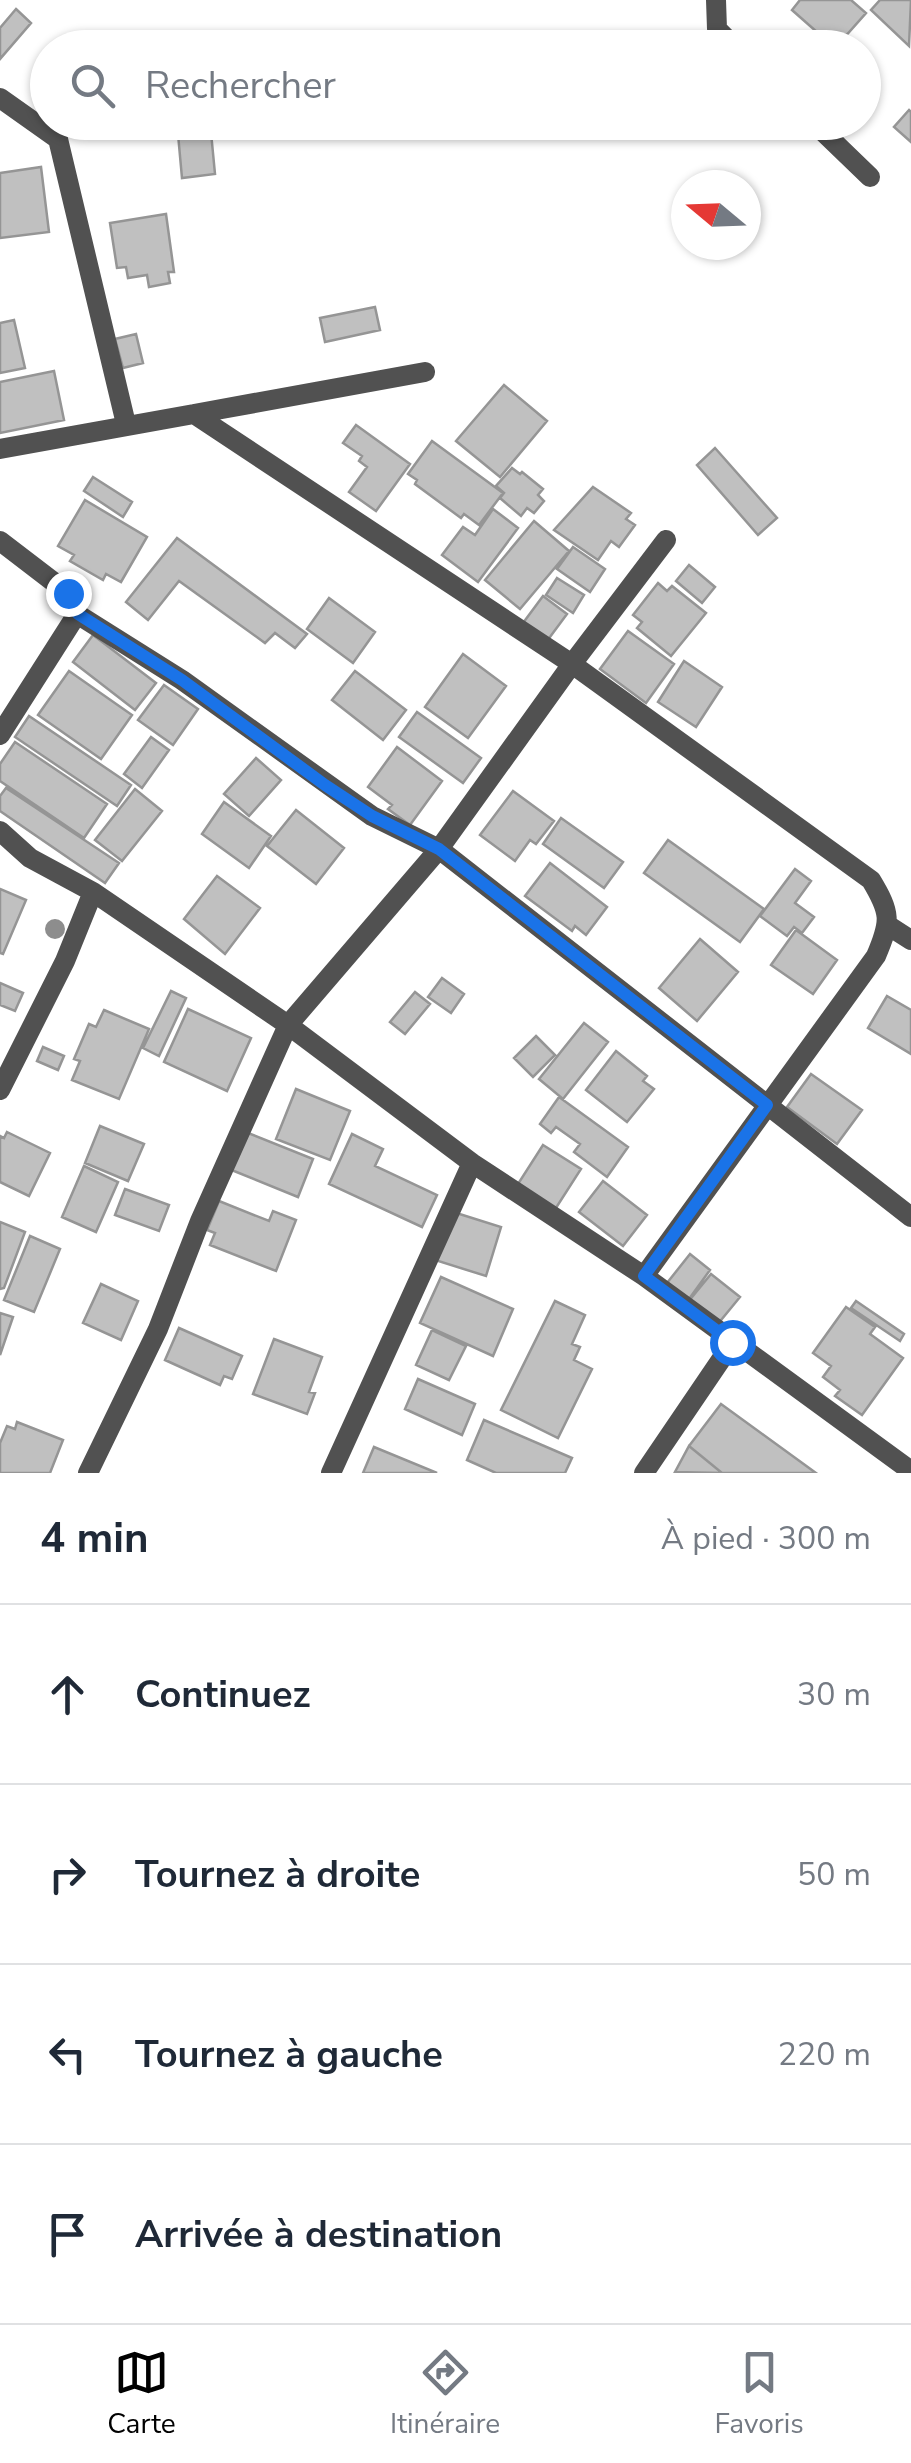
<!DOCTYPE html>
<html lang="fr">
<meta charset="utf-8">
<style>
:root{--surface:#fff;--page:#f6f6f7;--text:#1f2937;--muted:#747a83;--line:#e0e1e3;--accent:#000}
body{margin:0;font-family:"Nunito Sans",sans-serif;background:var(--page);color:var(--text)}
.compass{position:absolute;left:671px;top:170px;width:90px;height:90px;border-radius:50%;background:var(--surface);box-shadow:0 2px 8px #0004;rotate:289deg}
.stop{position:absolute;width:30px;height:30px;margin:-22px;border:8px solid #1a73e8;border-radius:50%;background:#fff}
.stop.end{background:#1a73e8;border-color:#fff;box-shadow:0 2px 10px #0008}
.list{margin:0;padding:0;list-style:none}
h2{display:flex;justify-content:space-between;align-items:center;height:130px;margin:0;padding:0 40px;font-size:42px}
h2 small{font-size:32px;font-weight:400;color:var(--muted)}
.list li{display:grid;grid-template-columns:65px 1fr auto;gap:30px;align-items:center;box-sizing:border-box;height:180px;padding:0 40px;border-top:2px solid var(--line)}
.list b{display:block;font-size:38px;white-space:nowrap}
.list em{font-size:32px;font-style:normal;color:var(--muted)}
.icon{flex:none;width:55px;height:55px;fill:none;stroke:currentColor;stroke-width:2;stroke-linecap:round;stroke-linejoin:round}
.map{position:relative;flex:none;width:911px;height:1473px;overflow:hidden}
.search{position:absolute;background:var(--surface);box-shadow:0 2px 8px #0004;left:30px;right:30px;top:30px;height:110px;display:flex;align-items:center;gap:25px;box-sizing:border-box;padding:0 35px;border-radius:55px;color:var(--muted);font-size:38px}
.sheet{height:850px;background:var(--surface)}
nav{display:flex;justify-content:space-around;align-items:center;box-sizing:border-box;height:140px;border-top:2px solid var(--line);background:var(--surface);font-size:28px;color:var(--muted)}
nav a{display:grid;justify-items:center;gap:5px}
nav .on{color:var(--accent)}
.map>svg:first-child{display:block}
</style>
<div class="map">
<svg width="911" height="1473" viewBox="0 0 911 1473">
<rect width="100%" height="100%" fill="#fff"/>
<!-- building -->
<path fill="#c0c0c0" stroke="#959595" stroke-width="2.5" d="M 800,0 L 851,0 L 866,13 L 835,48 L 792,10 Z
M 880,0 L 911,0 L 909,46 L 871,10 Z
M 16,9 L 31,23 L 0,59 L 0,28 Z
M 909,110 L 911,112 L 911,142 L 894,127 Z
M 210,122 L 215,174 L 182,178 L 177,123 Z
M 41,167 L 49,232 L 0,238 L 0,173 Z
M 166,214 L 174,272 L 168,272 L 170,283 L 149,287 L 147,275 L 128,278 L 126,267 L 117,268 L 110,223 Z
M 375,307 L 380,330 L 325,342 L 320,318 Z
M 14,320 L 25,368 L 0,373 L 0,323 Z
M 136,334 L 143,363 L 123,368 L 115,339 Z
M 54,371 L 64,420 L 0,433 L 0,382 Z
M 504,385 L 547,421 L 500,477 L 456,441 Z
M 356,425 L 410,464 L 376,511 L 349,492 L 367,467 L 359,461 L 362,456 L 343,443 Z
M 432,441 L 503,493 L 479,525 L 464,514 L 461,518 L 415,484 L 417,480 L 408,474 Z
M 715,448 L 777,518 L 758,535 L 697,465 Z
M 512,468 L 520,474 L 522,472 L 543,489 L 538,495 L 544,501 L 534,513 L 527,508 L 521,516 L 500,498 L 504,493 L 496,486 Z
M 93,477 L 132,502 L 123,517 L 84,491 Z
M 593,487 L 631,513 L 626,519 L 635,525 L 619,547 L 611,541 L 598,560 L 554,530 Z
M 85,500 L 147,537 L 121,582 L 106,574 L 103,580 L 70,561 L 74,555 L 58,546 Z
M 493,509 L 518,528 L 478,582 L 442,555 L 463,527 L 475,535 Z
M 534,521 L 569,551 L 520,609 L 485,580 Z
M 177,538 L 307,634 L 295,648 L 275,633 L 265,643 L 179,581 L 148,620 L 126,602 Z
M 573,547 L 605,569 L 590,592 L 557,569 Z
M 689,565 L 715,587 L 702,603 L 676,581 Z
M 557,578 L 584,595 L 573,613 L 546,595 Z
M 658,583 L 667,591 L 672,586 L 706,613 L 671,656 L 637,628 L 642,622 L 633,615 Z
M 543,596 L 567,614 L 547,641 L 523,623 Z
M 329,598 L 375,632 L 353,663 L 307,629 Z
M 628,631 L 674,664 L 646,703 L 600,669 Z
M 93,635 L 156,683 L 135,710 L 73,662 Z
M 463,654 L 506,686 L 468,738 L 425,707 Z
M 684,661 L 722,687 L 696,727 L 658,702 Z
M 69,671 L 132,715 L 101,759 L 38,715 Z
M 355,671 L 406,710 L 383,740 L 332,700 Z
M 164,685 L 198,709 L 173,745 L 138,720 Z
M 417,712 L 481,758 L 463,783 L 399,737 Z
M 29,716 L 131,785 L 117,806 L 15,737 Z
M 151,737 L 169,750 L 142,788 L 124,774 Z
M 15,742 L 107,804 L 84,838 L 0,781 L 0,764 Z
M 397,747 L 442,781 L 410,825 L 388,809 L 392,805 L 368,787 Z
M 256,758 L 281,780 L 249,816 L 224,794 Z
M 6,788 L 119,863 L 105,883 L 0,811 L 0,796 Z
M 135,789 L 162,811 L 122,861 L 95,840 Z
M 513,791 L 554,821 L 536,844 L 530,840 L 515,861 L 480,835 Z
M 224,802 L 271,836 L 249,868 L 202,834 Z
M 296,810 L 344,848 L 316,884 L 267,846 Z
M 561,818 L 623,862 L 604,888 L 543,844 Z
M 668,840 L 764,909 L 740,942 L 644,873 Z
M 550,863 L 607,907 L 586,935 L 575,926 L 572,931 L 525,896 Z
M 795,869 L 811,881 L 795,903 L 814,917 L 802,933 L 794,927 L 787,936 L 760,916 Z
M 217,876 L 260,908 L 225,954 L 184,919 Z
M 0,889 L 26,900 L 3,954 L 0,953 Z
M 796,930 L 837,960 L 813,994 L 771,965 Z
M 700,939 L 738,972 L 697,1021 L 659,988 Z
M 442,978 L 464,994 L 451,1013 L 428,997 Z
M 0,983 L 23,993 L 15,1011 L 0,1005 Z
M 171,991 L 186,998 L 159,1056 L 143,1048 Z
M 415,992 L 430,1004 L 405,1034 L 390,1022 Z
M 887,996 L 911,1010 L 911,1054 L 868,1028 Z
M 188,1009 L 251,1038 L 227,1091 L 164,1062 Z
M 104,1010 L 149,1029 L 119,1099 L 72,1080 L 80,1061 L 74,1059 L 89,1024 L 96,1027 Z
M 584,1023 L 608,1042 L 563,1099 L 539,1079 Z
M 536,1036 L 555,1055 L 533,1077 L 514,1058 Z
M 43,1047 L 64,1056 L 58,1070 L 37,1061 Z
M 616,1051 L 647,1076 L 643,1081 L 654,1089 L 627,1122 L 586,1090 Z
M 811,1074 L 862,1110 L 837,1144 L 787,1107 Z
M 296,1089 L 350,1111 L 330,1160 L 276,1139 Z
M 559,1097 L 628,1147 L 607,1177 L 574,1152 L 580,1144 L 556,1127 L 551,1133 L 540,1124 Z
M 100,1126 L 144,1144 L 128,1181 L 85,1163 Z
M 243,1131 L 313,1159 L 298,1197 L 229,1169 Z
M 7,1132 L 50,1153 L 29,1196 L 0,1182 L 0,1136 L 4,1138 Z
M 352,1134 L 383,1149 L 375,1166 L 437,1195 L 422,1227 L 329,1184 Z
M 543,1145 L 581,1169 L 554,1211 L 516,1187 Z
M 84,1166 L 118,1182 L 96,1232 L 62,1217 Z
M 603,1181 L 647,1215 L 623,1246 L 579,1212 Z
M 125,1189 L 169,1205 L 159,1231 L 115,1215 Z
M 219,1201 L 269,1221 L 273,1211 L 296,1220 L 276,1271 L 210,1245 L 215,1233 L 207,1230 Z
M 450,1211 L 501,1227 L 486,1276 L 435,1260 Z
M 0,1222 L 25,1232 L 4,1288 L 0,1289 Z
M 30,1236 L 60,1249 L 34,1312 L 4,1300 Z
M 690,1254 L 710,1270 L 689,1299 L 667,1283 Z
M 711,1274 L 740,1297 L 717,1325 L 688,1302 Z
M 441,1277 L 513,1309 L 493,1356 L 420,1323 Z
M 101,1284 L 138,1301 L 121,1340 L 83,1323 Z
M 555,1301 L 585,1315 L 572,1344 L 580,1347 L 574,1360 L 592,1369 L 558,1438 L 501,1410 Z
M 856,1301 L 904,1334 L 900,1341 L 851,1308 Z
M 846,1307 L 875,1327 L 870,1334 L 903,1358 L 862,1415 L 835,1396 L 840,1390 L 823,1377 L 831,1366 L 813,1353 Z
M 0,1313 L 13,1317 L 0,1355 Z
M 179,1328 L 242,1356 L 232,1379 L 224,1376 L 220,1385 L 165,1360 Z
M 432,1330 L 466,1346 L 449,1380 L 416,1365 Z
M 274,1339 L 322,1357 L 309,1392 L 315,1393 L 307,1414 L 253,1394 Z
M 418,1379 L 475,1404 L 462,1435 L 405,1409 Z
M 721,1404 L 816,1473 L 722,1473 L 689,1446 Z
M 484,1420 L 572,1458 L 565,1473 L 496,1473 L 467,1460 Z
M 17,1422 L 63,1440 L 50,1473 L 0,1473 L 0,1443 L 7,1426 L 15,1429 Z
M 689,1446 L 722,1473 L 675,1472 Z
M 374,1447 L 437,1473 L 363,1473 Z"/>
<g fill="none" stroke-linecap="round" stroke-linejoin="round">
<!-- street -->
<path stroke="#515151" stroke-width="20" d="M 716,0 L 717,29 L 736,48
M 0,98 L 58,139 L 126,424
M 813,122 L 870,177
M 194,414 L 425,372
M 0,449 L 194,414 L 572,664 L 666,540
M 0,541 L 68,593 L 77,614 L 182,680 L 372,816 L 439,849 L 572,664 L 871,880 C 891,913 891,921 876,956 L 644,1276
M 0,735 L 77,614
M 0,831 L 30,858 L 93,892 L 288,1025 L 200,1221 L 158,1329 L 88,1473
M 889,926 L 911,940
M 0,1090 L 65,961 L 93,892
M 911,1217 L 439,849 L 288,1025 L 472,1163 L 644,1276 L 911,1471
M 331,1473 L 472,1163
M 644,1473 L 733,1342"/>
</g>
<!-- trees -->
<circle fill="#8d8d8d" cx="55" cy="929" r="10"/>
<g fill="none" stroke-linecap="round" stroke-linejoin="round">
<!-- route -->
<path stroke="#1a73e8" stroke-width="12" d="M 68,593 L 78,614 L 182,680 L 325,785 L 372,816 L 439,849 L 767,1105 L 644,1276 L 732,1342"/>
</g>
</svg>
<svg class="compass" viewBox="-18 -18 36 36"><path d="M0-13l5 13h-10z" fill="#e53935"/><path d="M0 13l5-13h-10z" fill="#747a83"/></svg>
<div class="stop" style="left:732px;top:1342px"></div>
<div class="stop end" style="left:68px;top:593px"></div>
<div class="search"><svg class="icon" aria-label="search" viewBox="0 0 24 24"><circle cx="10" cy="10" r="6"/><path d="M15 15l6 6"/></svg>Rechercher</div>
</div>
<section class="sheet">
<h2>4 min<small>À pied · 300 m</small></h2>
<ul class="list">
<li><svg class="icon" aria-label="ahead" viewBox="0 0 24 24"><path d="M12 20V5M6 11l6-6 6 6"/></svg><div><b>Continuez</b></div><em>30 m</em></li>
<li><svg class="icon" aria-label="right" viewBox="0 0 24 24"><path d="M7 20v-9h11M14 6l5 5-5 5"/></svg><div><b>Tournez à droite</b></div><em>50 m</em></li>
<li><svg class="icon" aria-label="left" viewBox="0 0 24 24"><path d="M17 20v-9H6M10 6l-5 5 5 5"/></svg><div><b>Tournez à gauche</b></div><em>220 m</em></li>
<li><svg class="icon" aria-label="arrive" viewBox="0 0 24 24"><path d="M6 21V4h12l-3 4 3 4H6"/></svg><div><b>Arrivée à destination</b></div></li>
</ul>
</section>
<nav>
<a class="on"><svg class="icon" aria-label="map" viewBox="0 0 24 24"><path d="M3 6l6-2 6 2 6-2v14l-6 2-6-2-6 2zM9 4v14M15 6v14"/></svg>Carte</a>
<a><svg class="icon" aria-label="directions" viewBox="0 0 24 24"><path d="M12 3l9 9-9 9-9-9zM9 14v-3h6M13 9l2 2-2 2"/></svg>Itinéraire</a>
<a><svg class="icon" aria-label="saved" viewBox="0 0 24 24"><path d="M7 4h10v16l-5-4-5 4z"/></svg>Favoris</a>
</nav>
